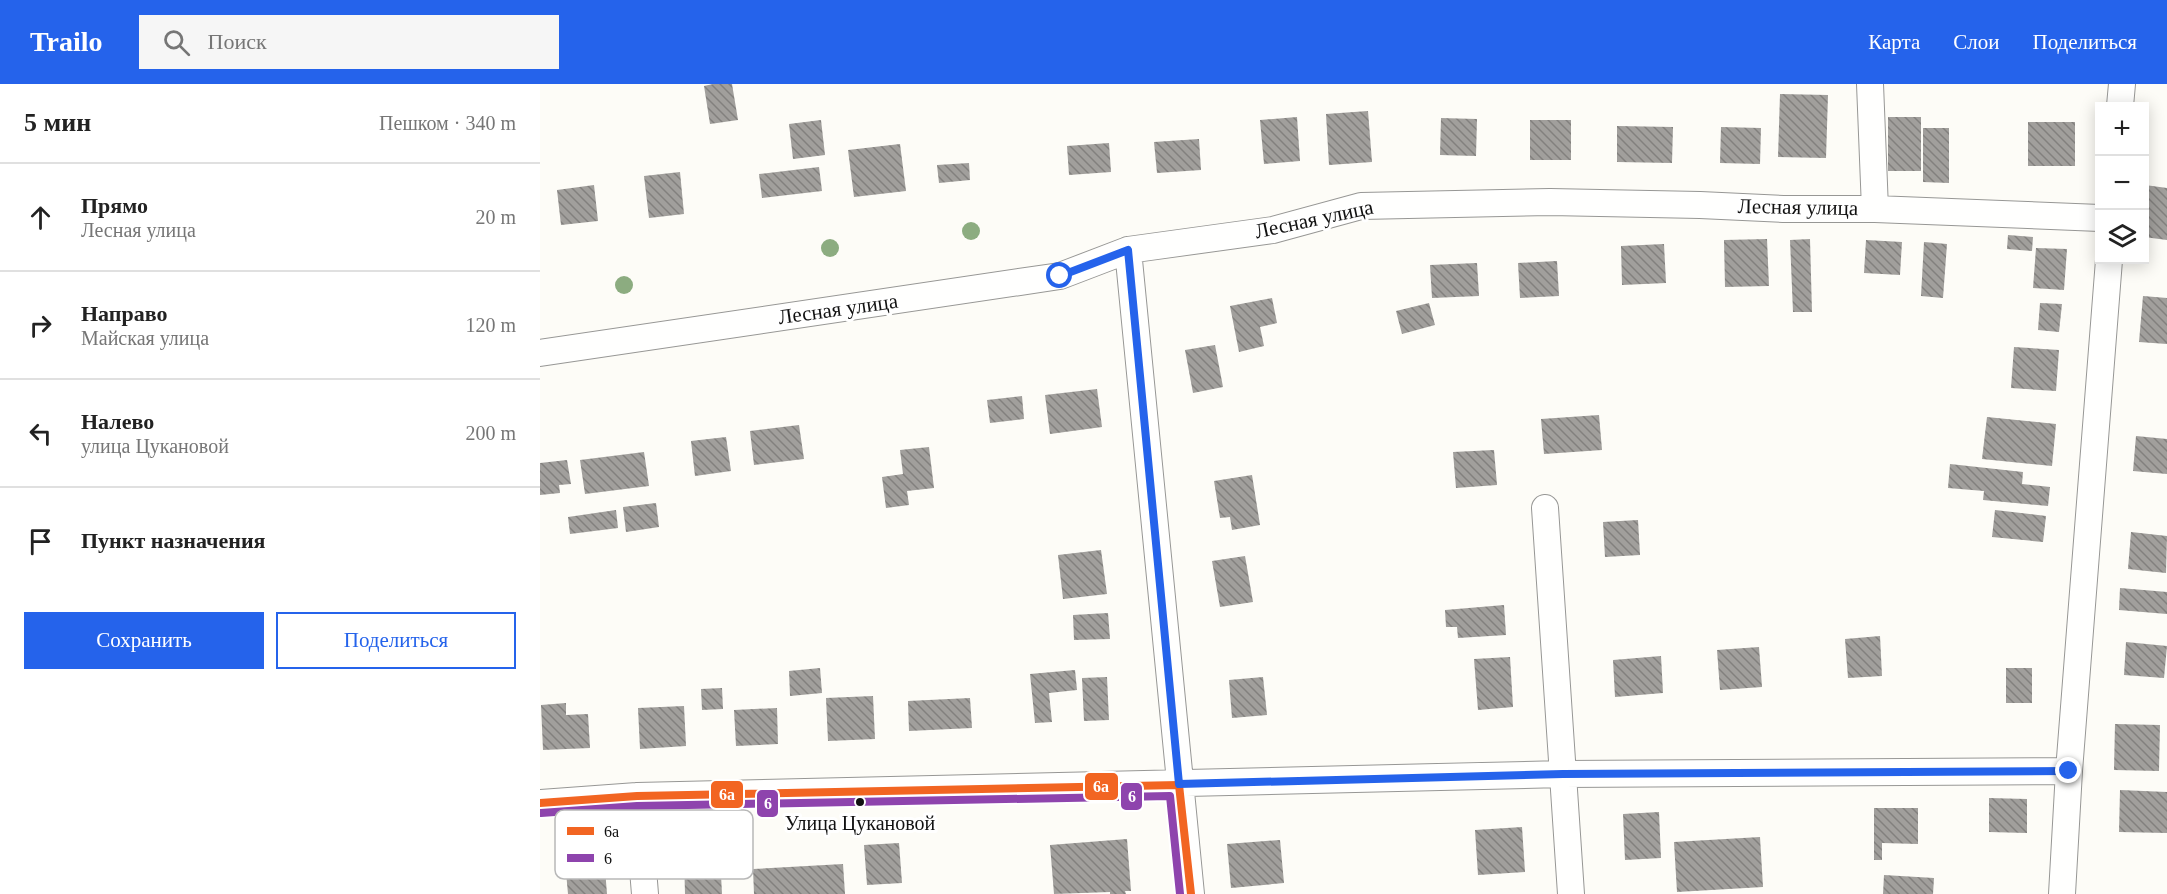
<!DOCTYPE html>
<html lang="ru">
<meta charset="utf-8">
<style>
:root{--surface:#fff;--page:#f6f6f6;--text:#222;--muted:#767676;--line:#e0e0e0;--accent:#2563eb}
body{margin:0;font-family:"Times New Roman",serif;background:var(--page);color:var(--text)}
.controls{position:absolute;right:18px;top:18px;display:grid;overflow:hidden;border-radius:0px;box-shadow:0 3px 15px #0003}
.controls button{width:54px;height:54px;display:grid;place-items:center;padding:0;border:0;border-bottom:2px solid var(--line);background:var(--surface);color:var(--text);font:30px sans-serif}
.stop{position:absolute;width:18px;height:18px;margin:-14px;border:4px solid #2563eb;border-radius:50%;background:#fff}
.stop.end{background:#2563eb;border-color:#fff;box-shadow:0 2px 6px #0008}
.list{margin:0;padding:0;list-style:none}
h2{display:flex;justify-content:space-between;align-items:center;height:78px;margin:0;padding:0 24px;font-size:26px}
h2 small{font-size:20px;font-weight:400;color:var(--muted)}
.list li{display:grid;grid-template-columns:39px 1fr auto;gap:18px;align-items:center;box-sizing:border-box;height:108px;padding:0 24px;border-top:2px solid var(--line)}
.list b{display:block;font-size:22px;white-space:nowrap}
.list p{margin:0;font-size:20px;white-space:nowrap;color:var(--muted)}
.list em{font-size:20px;font-style:normal;color:var(--muted)}
.actions{display:flex;gap:12px;padding:18px 24px}
.actions a{flex:1;padding:14px 0;border:2px solid var(--accent);border-radius:0px;text-align:center;font-size:21px;color:var(--accent)}
.actions .main{background:var(--accent);color:#fff}
.icon{flex:none;width:33px;height:33px;fill:none;stroke:currentColor;stroke-width:2;stroke-linecap:round;stroke-linejoin:round}
.map{position:relative;flex:none;width:1627px;height:810px;overflow:hidden}
header{display:flex;align-items:center;gap:36px;box-sizing:border-box;height:84px;padding:0 30px;background:var(--accent);color:#fff}
header strong{font-size:28px}
nav{display:flex;gap:33px;margin-inline-start:auto;font-size:21px}
.search{width:420px;height:54px;background:var(--page);display:flex;align-items:center;gap:15px;box-sizing:border-box;padding:0 21px;border-radius:0px;color:var(--muted);font-size:22px}
main{display:flex}
aside{flex:1;background:var(--surface)}
.map>svg:first-child{display:block}
</style>
<header>
<strong>Trailo</strong>
<div class="search"><svg class="icon" aria-label="search" viewBox="0 0 24 24"><circle cx="10" cy="10" r="6"/><path d="M15 15l6 6"/></svg>Поиск</div>
<nav><a>Карта</a><a>Слои</a><a>Поделиться</a></nav>
</header>
<main>
<aside>
<h2>5 мин<small>Пешком · 340 m</small></h2>
<ul class="list">
<li><svg class="icon" aria-label="ahead" viewBox="0 0 24 24"><path d="M12 20V5M6 11l6-6 6 6"/></svg><div><b>Прямо</b><p>Лесная улица</p></div><em>20 m</em></li>
<li><svg class="icon" aria-label="right" viewBox="0 0 24 24"><path d="M7 20v-9h11M14 6l5 5-5 5"/></svg><div><b>Направо</b><p>Майская улица</p></div><em>120 m</em></li>
<li><svg class="icon" aria-label="left" viewBox="0 0 24 24"><path d="M17 20v-9H6M10 6l-5 5 5 5"/></svg><div><b>Налево</b><p>улица Цукановой</p></div><em>200 m</em></li>
<li><svg class="icon" aria-label="arrive" viewBox="0 0 24 24"><path d="M6 21V4h12l-3 4 3 4H6"/></svg><div><b>Пункт назначения</b></div></li>
</ul>
<div class="actions"><a class="main">Сохранить</a><a>Поделиться</a></div>
</aside>
<div class="map">
<svg width="1627" height="810" viewBox="0 0 1627 810">
<defs>
<pattern id="building-back-hatch" width="6" height="6" patternUnits="userSpaceOnUse" patternTransform="scale(1.5)"><rect width="6" height="6" fill="#a19f9c"/><path d="M-1 5l2 2M0 0l6 6M5-1l2 2" fill="none" stroke="#82807e"/></pattern>
</defs>
<rect width="100%" height="100%" fill="#fdfcf7"/>
<!-- building -->
<path fill="url(#building-back-hatch)" d="M 173,0 L 192,0 L 198,36 L 170,40 L 164,2 Z
M 1240,10 L 1288,11 L 1286,74 L 1238,73 Z
M 828,27 L 832,78 L 789,81 L 786,30 Z
M 757,33 L 760,77 L 724,80 L 720,36 Z
M 1348,33 L 1381,33 L 1381,87 L 1348,87 Z
M 901,34 L 937,35 L 936,72 L 900,71 Z
M 281,36 L 285,71 L 253,75 L 249,40 Z
M 990,36 L 1031,36 L 1031,76 L 990,76 Z
M 1488,38 L 1535,38 L 1535,82 L 1488,82 Z
M 1077,42 L 1133,43 L 1132,79 L 1077,78 Z
M 1181,43 L 1221,44 L 1220,80 L 1180,79 Z
M 1383,44 L 1409,44 L 1409,99 L 1383,98 Z
M 659,55 L 661,86 L 617,89 L 614,58 Z
M 569,59 L 571,88 L 529,91 L 527,62 Z
M 360,60 L 366,107 L 314,113 L 308,66 Z
M 429,79 L 430,96 L 399,99 L 397,81 Z
M 279,83 L 282,107 L 222,114 L 219,90 Z
M 140,88 L 144,130 L 109,134 L 104,92 Z
M 54,101 L 58,137 L 21,141 L 17,106 Z
M 1605,101 L 1627,104 L 1627,156 L 1604,153 Z
M 1468,151 L 1493,153 L 1492,167 L 1467,165 Z
M 1227,155 L 1229,202 L 1185,203 L 1184,156 Z
M 1270,155 L 1272,228 L 1253,228 L 1250,156 Z
M 1326,156 L 1362,158 L 1360,191 L 1324,189 Z
M 1384,158 L 1407,160 L 1403,214 L 1381,212 Z
M 1124,160 L 1126,199 L 1082,201 L 1081,162 Z
M 1496,164 L 1527,165 L 1524,206 L 1493,204 Z
M 1017,177 L 1019,212 L 980,214 L 978,179 Z
M 937,179 L 939,212 L 892,214 L 890,181 Z
M 1603,212 L 1627,214 L 1627,260 L 1599,258 Z
M 732,214 L 737,239 L 720,243 L 724,262 L 699,268 L 690,222 Z
M 889,219 L 895,241 L 862,250 L 856,227 Z
M 1500,219 L 1522,220 L 1519,248 L 1498,246 Z
M 675,261 L 683,303 L 653,309 L 645,266 Z
M 1474,263 L 1519,266 L 1516,307 L 1471,304 Z
M 557,305 L 562,343 L 510,350 L 505,311 Z
M 482,312 L 484,335 L 450,339 L 447,316 Z
M 1059,331 L 1062,366 L 1004,370 L 1001,335 Z
M 1447,333 L 1516,340 L 1512,382 L 1442,375 Z
M 259,341 L 264,375 L 214,381 L 210,347 Z
M 1596,352 L 1627,355 L 1627,390 L 1593,387 Z
M 186,353 L 191,387 L 155,392 L 151,357 Z
M 389,363 L 394,404 L 367,407 L 369,421 L 346,424 L 342,393 L 363,390 L 360,366 Z
M 954,366 L 957,401 L 916,404 L 913,368 Z
M 104,368 L 109,402 L 45,410 L 40,376 Z
M 27,376 L 31,400 L 19,401 L 20,409 L 0,411 L 0,379 Z
M 1410,380 L 1483,388 L 1482,400 L 1510,403 L 1508,422 L 1443,416 L 1444,407 L 1408,404 Z
M 712,391 L 720,441 L 692,446 L 690,433 L 680,434 L 674,397 Z
M 116,419 L 119,443 L 86,448 L 83,423 Z
M 76,426 L 78,444 L 30,450 L 28,433 Z
M 1455,426 L 1506,432 L 1503,458 L 1452,453 Z
M 1098,436 L 1100,471 L 1065,473 L 1063,438 Z
M 1591,448 L 1627,452 L 1626,489 L 1588,485 Z
M 561,466 L 567,510 L 523,515 L 518,471 Z
M 705,472 L 713,518 L 680,523 L 672,477 Z
M 1580,504 L 1627,508 L 1627,530 L 1579,526 Z
M 964,521 L 966,551 L 918,554 L 917,543 L 906,543 L 905,526 Z
M 568,529 L 570,555 L 534,556 L 533,531 Z
M 1340,552 L 1342,592 L 1308,594 L 1305,555 Z
M 1586,558 L 1627,562 L 1624,594 L 1584,591 Z
M 1219,563 L 1222,603 L 1180,606 L 1177,566 Z
M 1121,572 L 1123,609 L 1075,613 L 1073,576 Z
M 970,573 L 973,623 L 938,626 L 934,575 Z
M 280,584 L 282,609 L 250,612 L 249,587 Z
M 1466,584 L 1492,584 L 1492,619 L 1466,619 Z
M 535,586 L 537,606 L 509,609 L 512,638 L 495,639 L 490,590 Z
M 567,593 L 569,636 L 544,637 L 542,594 Z
M 723,593 L 727,631 L 692,634 L 689,596 Z
M 182,604 L 183,625 L 162,626 L 161,605 Z
M 333,612 L 335,655 L 288,657 L 286,614 Z
M 430,614 L 432,644 L 369,647 L 368,617 Z
M 26,619 L 26,631 L 48,630 L 50,664 L 3,666 L 1,621 Z
M 144,622 L 146,662 L 100,665 L 98,624 Z
M 237,624 L 238,660 L 196,662 L 194,626 Z
M 1575,640 L 1620,641 L 1619,687 L 1574,686 Z
M 1580,706 L 1627,708 L 1627,749 L 1579,748 Z
M 1449,714 L 1487,715 L 1487,749 L 1449,748 Z
M 1334,724 L 1378,724 L 1378,760 L 1342,759 L 1342,776 L 1334,776 Z
M 1119,728 L 1121,774 L 1085,776 L 1083,730 Z
M 982,743 L 985,788 L 938,791 L 935,746 Z
M 1220,753 L 1223,803 L 1137,808 L 1134,758 Z
M 587,755 L 591,807 L 585,807 L 586,810 L 570,810 L 570,808 L 514,810 L 510,761 Z
M 740,756 L 744,799 L 691,804 L 687,760 Z
M 359,759 L 362,799 L 327,801 L 324,761 Z
M 180,771 L 182,810 L 145,810 L 144,772 Z
M 303,780 L 305,810 L 214,810 L 213,785 Z
M 65,785 L 67,810 L 28,810 L 26,788 Z
M 1344,791 L 1394,794 L 1393,810 L 1343,810 Z"/>
<g fill="none" stroke-linecap="round" stroke-linejoin="round">
<defs>
<path id="minor" d="M 1330,0 L 1335,125
M 1580,22 L 1582,0
M 588,166 L 651,810
M 0,269 L 520,192 L 588,166 L 733,146 L 821,122 L 1010,118 L 1160,121 L 1243,125 L 1335,125 L 1560,134
M 1005,424 L 1031,810
M 97,712 L 105,810
M 0,719 L 97,712 L 1023,690 L 1529,687
M 1522,810 L 1529,687 L 1569,176"/>
</defs>
<!-- minor casing -->
<use href="#minor" stroke="#979795" stroke-width="28"/>
<!-- minor -->
<use href="#minor" stroke="#fffffe" stroke-width="26"/>
<defs>
<path id="bus-1" d="M 0,719 L 97,712 L 639,701 L 651,810"/>
<path id="bus-2" d="M 1,729 L 97,722 L 630,712 L 640,810"/>
</defs>
<!-- bus-1 casing -->
<use href="#bus-1" stroke="#fff" stroke-width="12"/>
<!-- bus-2 casing -->
<use href="#bus-2" stroke="#fff" stroke-width="12"/>
<!-- bus-1 -->
<use href="#bus-1" stroke="#f26522" stroke-width="8"/>
<!-- bus-2 -->
<use href="#bus-2" stroke="#8e44ad" stroke-width="8"/>
</g>
<!-- trees -->
<g fill="#8cac80">
<circle cx="431" cy="147" r="9"/>
<circle cx="290" cy="164" r="9"/>
<circle cx="84" cy="201" r="9"/>
</g>
<g fill="none" stroke-linecap="round" stroke-linejoin="round">
<!-- route -->
<path stroke="#2563eb" stroke-width="8" d="M 520,192 L 588,166 L 639,700 L 1023,690 L 1529,687"/>
</g>
<!-- markers -->
<circle fill="#111" stroke="#fff" stroke-width="2" cx="320" cy="718" r="5"/>
<g text-anchor="middle" dominant-baseline="central" stroke-width="6" stroke-linejoin="round" paint-order="stroke">
<!-- bus labels -->
<g font-size="20" fill="#111" stroke="#fff">
<text x="320" y="739">Улица Цукановой</text>
</g>
<!-- street labels -->
<g font-size="21" fill="#111" stroke="#fff">
<text transform="translate(1258 123) rotate(1)">Лесная улица</text>
<text transform="translate(774 135) rotate(-12)">Лесная улица</text>
<text transform="translate(298 225) rotate(-8)">Лесная улица</text>
</g>
</g>
<!-- legend -->
<rect x="15" y="726" width="198" height="69" rx="9" fill="#fff" stroke="#b8b8b8" stroke-width="1.5"/>
<rect x="27" y="743" width="27" height="8" fill="#f26522"/>
<rect x="27" y="770" width="27" height="8" fill="#8e44ad"/>
<g font-size="16" fill="#111">
<text x="64" y="753">6а</text>
<text x="64" y="780">6</text>
</g>
<g stroke="#fff" stroke-width="2">
<rect x="544" y="688" width="35" height="29" rx="6" fill="#f26522"/>
<rect x="170" y="696" width="34" height="29" rx="6" fill="#f26522"/>
<rect x="580" y="698" width="23" height="29" rx="6" fill="#8e44ad"/>
<rect x="216" y="705" width="23" height="29" rx="6" fill="#8e44ad"/>
</g>
<g font-size="16" text-anchor="middle" font-weight="bold" fill="#fff">
<text x="561" y="708">6а</text>
<text x="187" y="716">6а</text>
<text x="592" y="718">6</text>
<text x="228" y="725">6</text>
</g>
</svg>
<div class="controls">
<button>+</button>
<button>−</button>
<button><svg class="icon" aria-label="layers" viewBox="0 0 24 24"><path d="M12 4l9 5-9 5-9-5zM3 14l9 5 9-5"/></svg></button>
</div>
<div class="stop" style="left:520px;top:192px"></div>
<div class="stop end" style="left:1529px;top:687px"></div>
</div>
</main>
